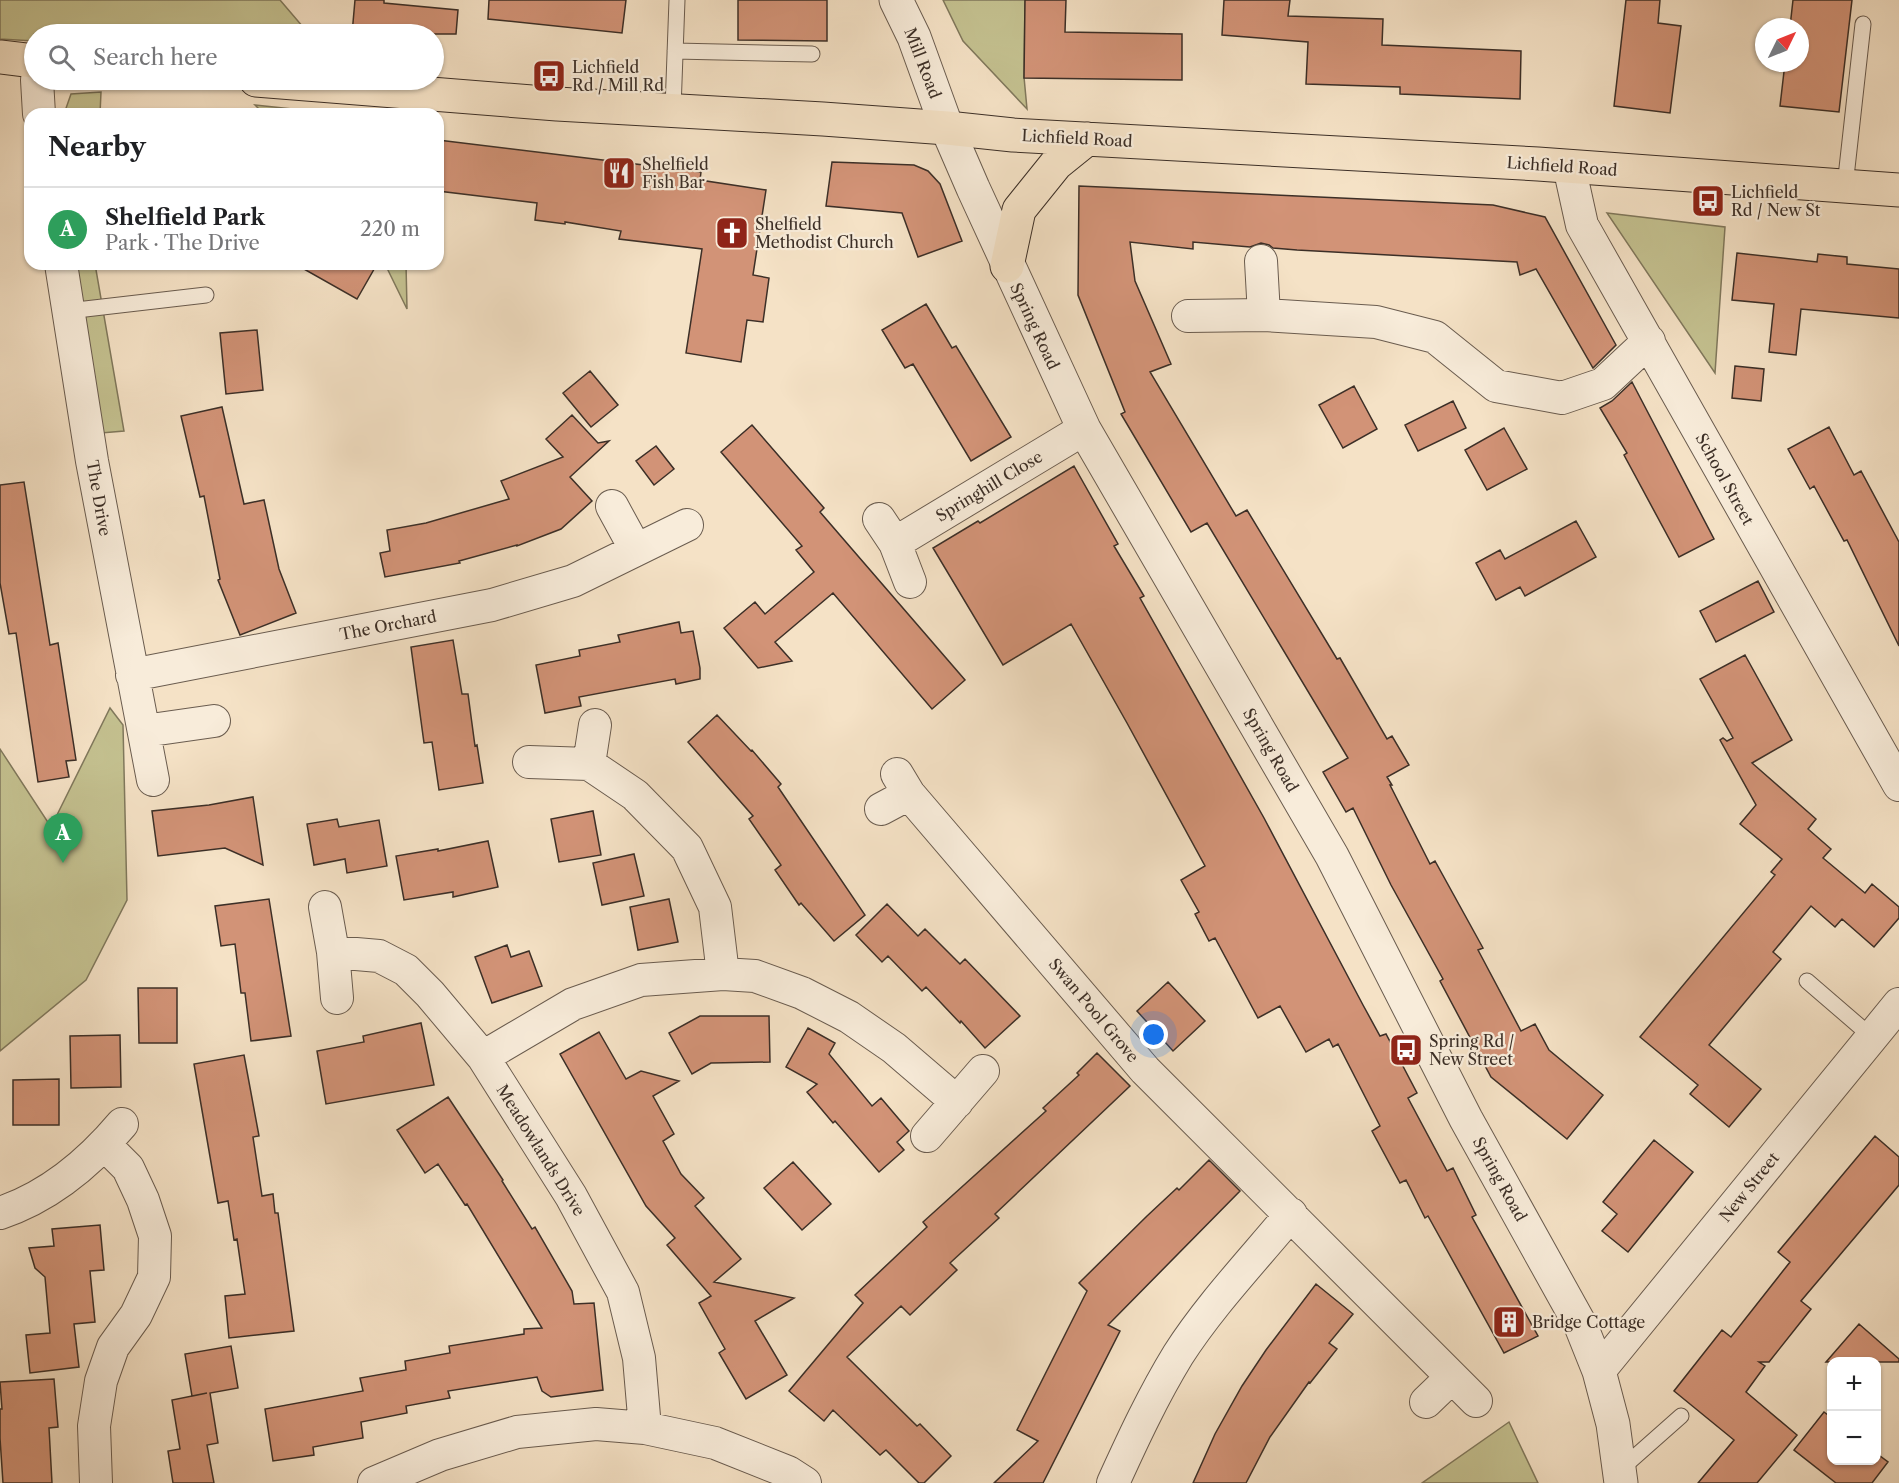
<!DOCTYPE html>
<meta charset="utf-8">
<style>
:root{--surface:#fff;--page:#f2f2f2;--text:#202124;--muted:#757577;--line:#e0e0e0;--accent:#0f766e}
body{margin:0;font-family:"Libre Caslon Text",serif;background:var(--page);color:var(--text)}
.controls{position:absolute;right:18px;bottom:18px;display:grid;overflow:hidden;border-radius:12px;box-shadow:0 2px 4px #0004}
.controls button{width:54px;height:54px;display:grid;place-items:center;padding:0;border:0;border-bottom:2px solid var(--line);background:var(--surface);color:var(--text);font:30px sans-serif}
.compass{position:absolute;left:1755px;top:18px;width:54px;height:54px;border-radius:50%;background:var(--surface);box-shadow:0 2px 4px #0004;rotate:47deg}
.you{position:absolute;left:1154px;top:1035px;width:21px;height:21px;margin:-15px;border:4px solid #fff;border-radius:50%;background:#1a73e8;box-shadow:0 0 0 9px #1a73e833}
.badge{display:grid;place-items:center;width:39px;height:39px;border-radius:50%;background:var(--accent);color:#fff;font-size:20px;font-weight:700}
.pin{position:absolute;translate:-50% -50px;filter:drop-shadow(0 2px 3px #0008)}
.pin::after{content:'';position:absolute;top:32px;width:21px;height:18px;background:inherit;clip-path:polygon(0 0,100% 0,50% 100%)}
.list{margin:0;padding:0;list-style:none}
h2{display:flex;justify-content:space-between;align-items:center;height:78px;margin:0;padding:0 24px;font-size:26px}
h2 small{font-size:20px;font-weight:400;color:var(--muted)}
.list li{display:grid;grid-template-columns:39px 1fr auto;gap:18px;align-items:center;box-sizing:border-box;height:84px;padding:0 24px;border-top:2px solid var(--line)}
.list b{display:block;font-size:22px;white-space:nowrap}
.list p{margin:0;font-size:20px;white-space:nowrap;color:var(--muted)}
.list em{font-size:20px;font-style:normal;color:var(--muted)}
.icon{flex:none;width:33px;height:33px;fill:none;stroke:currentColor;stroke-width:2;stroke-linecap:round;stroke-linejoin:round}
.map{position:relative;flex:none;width:1899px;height:1483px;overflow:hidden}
.search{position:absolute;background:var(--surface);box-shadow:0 2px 4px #0004;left:24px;top:24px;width:420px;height:66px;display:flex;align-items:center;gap:15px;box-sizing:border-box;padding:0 21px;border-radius:33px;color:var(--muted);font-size:22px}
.panel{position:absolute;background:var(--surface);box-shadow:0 2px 4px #0004;left:24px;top:108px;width:420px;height:162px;border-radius:18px}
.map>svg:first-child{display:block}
</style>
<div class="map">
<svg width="1899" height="1483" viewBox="0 0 1899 1483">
<rect width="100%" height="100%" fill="#f5e2c6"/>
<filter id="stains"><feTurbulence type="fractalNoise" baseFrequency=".00333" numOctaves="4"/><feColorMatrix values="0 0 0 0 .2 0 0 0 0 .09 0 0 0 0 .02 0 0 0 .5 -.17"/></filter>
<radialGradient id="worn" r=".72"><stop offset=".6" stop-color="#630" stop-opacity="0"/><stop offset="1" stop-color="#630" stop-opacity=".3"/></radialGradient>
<!-- green -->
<path fill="#c4c190" stroke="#80785c" stroke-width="1.5" d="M 0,0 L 280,0 L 309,34 L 34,34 L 34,41 L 0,39 Z
M 943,0 L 1025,0 L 1024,77 L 1027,109 L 963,41 Z
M 101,92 L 100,114 L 64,114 L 71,94 Z
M 255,105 L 340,114 L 264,114 Z
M 1607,213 L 1725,227 L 1715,373 Z
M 75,264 L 95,264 L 124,431 L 101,433 Z
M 385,264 L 406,264 L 407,309 Z
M 110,708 L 123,725 L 127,900 L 86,980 L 0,1051 L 0,749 L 51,827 Z
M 1509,1422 L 1538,1483 L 1422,1483 Z"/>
<!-- building -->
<path fill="#d29377" stroke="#3c2f27" stroke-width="1.5" d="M 355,0 L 384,0 L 384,3 L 458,10 L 456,34 L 352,34 Z
M 489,0 L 626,0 L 622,33 L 488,19 Z
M 738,0 L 827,0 L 827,41 L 738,40 Z
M 1025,0 L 1066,0 L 1065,32 L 1182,34 L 1182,80 L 1024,78 Z
M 1224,0 L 1290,0 L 1288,16 L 1383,19 L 1382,45 L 1521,51 L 1520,99 L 1400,94 L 1400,87 L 1306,84 L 1308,42 L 1222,35 Z
M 1626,0 L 1660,0 L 1658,23 L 1681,26 L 1670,113 L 1614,106 Z
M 1793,0 L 1852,0 L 1839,112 L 1780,106 L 1785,63 L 1800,63 L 1800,27 L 1790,27 Z
M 438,140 L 701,172 L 700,180 L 766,190 L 753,275 L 769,278 L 763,322 L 747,320 L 741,362 L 686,353 L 702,249 L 619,239 L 621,231 L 565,222 L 565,224 L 535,220 L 537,203 L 438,191 Z
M 832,162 L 914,165 L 928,171 L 940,184 L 962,241 L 918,257 L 902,213 L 826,206 Z
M 1079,186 L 1493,205 L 1545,217 L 1616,345 L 1593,368 L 1536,269 L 1520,275 L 1517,262 L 1297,250 L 1273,248 L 1269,245 L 1261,243 L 1250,247 L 1193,242 L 1193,249 L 1130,242 L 1135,281 L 1171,364 L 1150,372 L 1236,516 L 1247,510 L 1337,659 L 1340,658 L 1387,739 L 1392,736 L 1409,765 L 1387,777 L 1392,785 L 1390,785 L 1430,864 L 1435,861 L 1483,948 L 1478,950 L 1521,1031 L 1535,1024 L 1549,1050 L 1603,1095 L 1567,1139 L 1491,1077 L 1440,981 L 1443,979 L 1391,885 L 1353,808 L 1346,812 L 1323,772 L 1348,758 L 1207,523 L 1191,532 L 1121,414 L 1125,412 L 1078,295 Z
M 1737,253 L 1817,262 L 1818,254 L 1847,257 L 1847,264 L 1899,269 L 1899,318 L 1801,309 L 1796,355 L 1769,352 L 1774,304 L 1732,300 Z
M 295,264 L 377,264 L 357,299 Z
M 926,304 L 952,348 L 956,346 L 1011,437 L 971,461 L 913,364 L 905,368 L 882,330 Z
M 257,330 L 263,390 L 226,394 L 220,333 Z
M 1735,366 L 1764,369 L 1761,401 L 1732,398 Z
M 590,371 L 618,405 L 591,427 L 563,393 Z
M 1632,382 L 1714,539 L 1679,557 L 1624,455 L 1627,453 L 1600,408 L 1612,401 Z
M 1354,386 L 1377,429 L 1343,448 L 1319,405 Z
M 1453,401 L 1466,428 L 1418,451 L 1405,425 Z
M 222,407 L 244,504 L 264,500 L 279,569 L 296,613 L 240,635 L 218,580 L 220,579 L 204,496 L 200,497 L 181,416 Z
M 572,415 L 598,443 L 609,441 L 570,477 L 592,501 L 561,529 L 517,546 L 517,545 L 459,561 L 460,563 L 385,577 L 380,553 L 390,551 L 387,530 L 426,523 L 509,499 L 501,481 L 563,457 L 546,439 Z
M 752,425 L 824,508 L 820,512 L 965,680 L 932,709 L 833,593 L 775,642 L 792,661 L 758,668 L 724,628 L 755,602 L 765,614 L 814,572 L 796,550 L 802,546 L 721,452 Z
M 1829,427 L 1854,475 L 1861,471 L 1899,542 L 1899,646 L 1847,540 L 1844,541 L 1814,486 L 1810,489 L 1788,449 Z
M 1504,428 L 1527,469 L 1487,490 L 1465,450 Z
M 656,446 L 674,469 L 654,485 L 636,461 Z
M 1074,466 L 1118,544 L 1114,546 L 1144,596 L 1140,598 L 1264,818 L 1363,1005 L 1380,1036 L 1386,1034 L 1417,1093 L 1408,1098 L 1447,1171 L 1453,1168 L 1476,1215 L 1472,1217 L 1538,1336 L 1504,1353 L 1428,1216 L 1425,1218 L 1406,1180 L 1400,1183 L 1372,1131 L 1380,1126 L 1338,1044 L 1333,1047 L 1329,1039 L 1306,1052 L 1280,1006 L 1258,1018 L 1215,938 L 1209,941 L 1195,914 L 1199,912 L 1181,880 L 1205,866 L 1127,723 L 1071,624 L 1003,665 L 933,548 L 978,521 L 980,523 Z
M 24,482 L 50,645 L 58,643 L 76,760 L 66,761 L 69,777 L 38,782 L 16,633 L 9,634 L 0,583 L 0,485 Z
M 1576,521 L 1596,557 L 1525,596 L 1520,587 L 1496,600 L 1476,563 L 1500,550 L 1505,559 Z
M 1758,581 L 1774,612 L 1716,642 L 1700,611 Z
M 679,622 L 681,633 L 693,631 L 700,668 L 700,679 L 676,684 L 675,679 L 579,697 L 581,706 L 545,713 L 536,665 L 580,656 L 579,650 L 620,642 L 618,635 Z
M 453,640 L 462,694 L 468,694 L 475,746 L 477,745 L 483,783 L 439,790 L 432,742 L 424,743 L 411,647 Z
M 1745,655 L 1792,740 L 1752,763 L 1816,819 L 1808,829 L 1831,849 L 1823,858 L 1865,893 L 1872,884 L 1899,907 L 1899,918 L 1874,947 L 1842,919 L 1835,927 L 1811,906 L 1773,952 L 1781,959 L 1709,1045 L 1761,1089 L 1729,1127 L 1690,1094 L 1698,1085 L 1640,1037 L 1775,875 L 1771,872 L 1782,859 L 1740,824 L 1756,805 L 1720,740 L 1723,738 L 1727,741 L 1733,738 L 1700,679 Z
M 717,715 L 751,751 L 752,750 L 781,784 L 778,787 L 865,915 L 834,941 L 801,903 L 799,905 L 775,870 L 781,865 L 749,819 L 753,816 L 688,742 Z
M 253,797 L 263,865 L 225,848 L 158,856 L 152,811 L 209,805 Z
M 593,811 L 601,855 L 559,862 L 551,819 Z
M 337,819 L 339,827 L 379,820 L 387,866 L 347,873 L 345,859 L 314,865 L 307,824 Z
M 488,841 L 498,887 L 453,897 L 453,892 L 404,900 L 396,856 L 438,849 L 438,851 Z
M 634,854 L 644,896 L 602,905 L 593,863 Z
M 269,899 L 291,1036 L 251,1041 L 245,993 L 241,993 L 235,944 L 221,946 L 215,906 Z
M 669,899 L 678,942 L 638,950 L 630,907 Z
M 887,904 L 918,936 L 925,929 L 960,964 L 965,959 L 1020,1016 L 985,1048 L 961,1021 L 960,1023 L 926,987 L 922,991 L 888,956 L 882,962 L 856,935 Z
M 507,945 L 511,957 L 529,951 L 542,986 L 492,1003 L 475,957 Z
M 1168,982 L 1205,1021 L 1173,1051 L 1137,1011 Z
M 138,988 L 177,988 L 177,1043 L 139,1043 Z
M 700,1016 L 769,1016 L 770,1062 L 711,1063 L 692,1074 L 669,1033 Z
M 421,1023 L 434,1085 L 326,1104 L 317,1051 L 364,1042 L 363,1036 Z
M 808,1028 L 835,1043 L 829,1054 L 872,1106 L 881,1098 L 909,1131 L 897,1142 L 904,1150 L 879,1172 L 835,1121 L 833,1123 L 807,1092 L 817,1084 L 786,1067 Z
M 599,1032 L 626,1079 L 641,1071 L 679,1081 L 653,1096 L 674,1134 L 663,1141 L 681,1174 L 704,1198 L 695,1206 L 741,1259 L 714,1282 L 794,1298 L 755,1321 L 787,1375 L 746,1399 L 719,1353 L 725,1349 L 699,1303 L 711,1296 L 667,1245 L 675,1238 L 646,1206 L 560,1054 Z
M 120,1035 L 121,1087 L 71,1088 L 70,1036 Z
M 1097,1053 L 1130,1086 L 995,1214 L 999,1218 L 950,1263 L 957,1270 L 910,1315 L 901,1306 L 847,1357 L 917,1426 L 920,1424 L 951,1456 L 924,1483 L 919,1483 L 886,1450 L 880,1455 L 833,1410 L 824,1421 L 789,1391 L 863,1303 L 855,1295 L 927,1227 L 923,1222 L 1046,1111 L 1043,1108 L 1079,1075 L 1077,1073 Z
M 244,1055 L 259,1136 L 253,1137 L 262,1196 L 273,1194 L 275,1213 L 278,1213 L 294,1331 L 229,1338 L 225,1296 L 245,1294 L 237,1239 L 234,1240 L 228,1201 L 218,1203 L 194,1064 Z
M 59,1079 L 59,1125 L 13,1125 L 13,1080 Z
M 448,1097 L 503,1180 L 502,1181 L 532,1229 L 535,1227 L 572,1291 L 574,1304 L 594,1303 L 603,1390 L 551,1397 L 542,1391 L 537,1377 L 448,1391 L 450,1398 L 406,1406 L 407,1413 L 361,1422 L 363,1438 L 313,1447 L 314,1455 L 273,1461 L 265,1409 L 363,1391 L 360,1378 L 406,1370 L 405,1361 L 450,1353 L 449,1346 L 524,1334 L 524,1329 L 542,1328 L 467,1204 L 465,1205 L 438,1164 L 425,1173 L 397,1130 Z
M 1875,1136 L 1899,1157 L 1899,1185 L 1801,1301 L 1811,1309 L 1769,1362 L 1759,1362 L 1765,1366 L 1746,1392 L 1797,1435 L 1757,1483 L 1698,1483 L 1734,1440 L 1674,1391 L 1722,1330 L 1731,1337 L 1790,1262 L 1778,1252 Z
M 1654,1140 L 1693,1172 L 1628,1252 L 1602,1231 L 1617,1214 L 1603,1202 Z
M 1209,1160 L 1240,1191 L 1108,1325 L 1120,1331 L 1043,1483 L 994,1483 L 1038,1441 L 1017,1430 L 1087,1291 L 1079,1283 L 1147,1216 L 1177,1188 L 1179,1190 Z
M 793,1162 L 831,1204 L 802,1230 L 764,1188 Z
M 100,1225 L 104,1270 L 90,1271 L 95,1322 L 74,1324 L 79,1367 L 30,1373 L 26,1335 L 50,1333 L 45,1277 L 35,1268 L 29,1248 L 54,1246 L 52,1229 Z
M 1316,1284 L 1353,1314 L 1329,1343 L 1337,1349 L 1310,1383 L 1309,1382 L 1270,1437 L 1246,1483 L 1193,1483 L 1215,1434 L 1242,1386 L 1266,1350 Z
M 1859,1324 L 1899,1359 L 1899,1362 L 1826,1362 Z
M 231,1346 L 238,1388 L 210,1393 L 218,1443 L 207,1445 L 214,1483 L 173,1483 L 168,1451 L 180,1449 L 172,1400 L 207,1393 L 192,1396 L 185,1354 Z
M 54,1379 L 58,1427 L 49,1428 L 52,1483 L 3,1483 L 0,1438 L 0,1409 L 2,1409 L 0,1382 Z
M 1824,1412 L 1832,1418 L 1832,1461 L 1876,1461 L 1876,1453 L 1888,1462 L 1872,1483 L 1836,1483 L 1794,1450 Z"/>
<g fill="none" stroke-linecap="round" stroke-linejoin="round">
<defs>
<path id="service" d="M 675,51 L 812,54
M 673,109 L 677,0
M 1845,186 L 1863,24
M 68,311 L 206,295
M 1807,981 L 1872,1037
M 1620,1470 L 1681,1416"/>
<path id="minor" d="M 37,80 L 39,114
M 1569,166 L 1582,225 L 1899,785
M 1261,261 L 1264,315
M 61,264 L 92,461 L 153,780
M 1188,316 L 1264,315 L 1376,322 L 1435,337 L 1496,386 L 1562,398 L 1603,384 L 1649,341
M 612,506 L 636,550
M 879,519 L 895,543 L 910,582
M 895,543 L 1084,429
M 132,675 L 492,605 L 573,581 L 687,525
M 144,731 L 214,721
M 529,762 L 589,764 L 635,795 L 687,848 L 715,907 L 723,974
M 589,764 L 595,725
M 897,774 L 909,794 L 1145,1070 L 1476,1401
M 881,809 L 909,794
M 325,907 L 333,952 L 337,998
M 333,952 L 379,956 L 406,970 L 430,994 L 483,1057 L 571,1196 L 623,1292 L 639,1358 L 645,1428
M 483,1057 L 573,1004 L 641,980 L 723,974 L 755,976 L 802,993 L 849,1017 L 894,1048 L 957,1102
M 927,1136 L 983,1071
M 0,1213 C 48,1197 90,1162 122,1124
M 1599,1371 L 1899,1004
M 1426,1402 L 1452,1377
M 96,1483 L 94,1426 L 101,1381 L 113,1347 L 136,1315 L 154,1277 L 155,1236 L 143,1200 L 128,1168 L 105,1145
M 374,1483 L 440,1455 L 517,1432 L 596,1424 L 645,1428 L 715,1443 L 788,1472 L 805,1483
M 1113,1483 C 1133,1439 1153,1396 1178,1355 C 1210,1305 1253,1260 1291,1214"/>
<path id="tertiary" d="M 896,0 L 914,37 L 947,128 L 973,188 L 1084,429 L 1332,856 L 1466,1119 L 1581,1326 L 1599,1371 L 1613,1424 L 1621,1483"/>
<path id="trunk" d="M 0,57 L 34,61
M 256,80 L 557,104 L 823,119 L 947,128 L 1013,135 L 1538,164 L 1899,190
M 1007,266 L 1019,210 L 1056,164 L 1087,139"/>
</defs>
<!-- service casing -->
<use href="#service" stroke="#6a5c4f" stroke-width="17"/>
<!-- minor casing -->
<use href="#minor" stroke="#6a5c4f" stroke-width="34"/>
<!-- tertiary casing -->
<use href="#tertiary" stroke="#6a5c4f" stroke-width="35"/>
<!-- trunk casing -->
<use href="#trunk" stroke="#3c2f27" stroke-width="35"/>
<!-- service -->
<use href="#service" stroke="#f8ecda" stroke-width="15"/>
<!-- minor -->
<use href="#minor" stroke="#f8ecda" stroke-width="32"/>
<!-- tertiary -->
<use href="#tertiary" stroke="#f8ecda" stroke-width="33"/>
<!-- trunk -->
<use href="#trunk" stroke="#f5e2c6" stroke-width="33"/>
</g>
<!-- icons -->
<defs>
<symbol id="bus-square" viewBox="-11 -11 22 22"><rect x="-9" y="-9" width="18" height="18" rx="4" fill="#8f2418" stroke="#f8ecda"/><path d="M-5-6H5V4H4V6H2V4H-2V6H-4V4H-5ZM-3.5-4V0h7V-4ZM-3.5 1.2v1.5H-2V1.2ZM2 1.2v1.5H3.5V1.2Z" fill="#fff"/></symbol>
<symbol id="restaurant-square" viewBox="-11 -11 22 22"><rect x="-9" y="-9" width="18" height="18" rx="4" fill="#8f2418" stroke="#f8ecda"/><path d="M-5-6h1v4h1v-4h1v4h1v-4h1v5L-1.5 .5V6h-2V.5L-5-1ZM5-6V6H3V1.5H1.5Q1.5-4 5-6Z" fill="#fff"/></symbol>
<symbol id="church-square" viewBox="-11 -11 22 22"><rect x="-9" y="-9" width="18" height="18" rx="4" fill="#8f2418" stroke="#f8ecda"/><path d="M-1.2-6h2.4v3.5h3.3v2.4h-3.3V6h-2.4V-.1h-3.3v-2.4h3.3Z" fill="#fff"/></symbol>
<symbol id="building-square" viewBox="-11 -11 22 22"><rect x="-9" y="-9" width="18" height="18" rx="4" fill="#8f2418" stroke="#f8ecda"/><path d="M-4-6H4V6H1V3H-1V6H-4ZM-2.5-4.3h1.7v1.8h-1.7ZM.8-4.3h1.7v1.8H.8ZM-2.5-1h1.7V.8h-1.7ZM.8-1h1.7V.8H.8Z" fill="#fff"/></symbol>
</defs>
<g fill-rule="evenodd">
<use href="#bus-square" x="530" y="57" width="38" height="38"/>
<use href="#restaurant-square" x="600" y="154" width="38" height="38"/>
<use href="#bus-square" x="1689" y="182" width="38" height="38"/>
<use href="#church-square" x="713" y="214" width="38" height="38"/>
<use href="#bus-square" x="1387" y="1031" width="38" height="38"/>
<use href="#building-square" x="1490" y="1303" width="38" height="38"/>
</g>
<g text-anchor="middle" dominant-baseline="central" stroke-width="4.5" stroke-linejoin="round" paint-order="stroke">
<!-- street labels -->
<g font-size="16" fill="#3c2f27" stroke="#f8ecda">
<text transform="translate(923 63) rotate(69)">Mill Road</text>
<text transform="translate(1077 138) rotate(3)">Lichfield Road</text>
<text transform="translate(1562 166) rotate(4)">Lichfield Road</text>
<text transform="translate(1035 326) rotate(65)">Spring Road</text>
<text transform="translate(1725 479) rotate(61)">School Street</text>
<text transform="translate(989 486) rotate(-31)">Springhill Close</text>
<text transform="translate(99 498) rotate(80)">The Drive</text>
<text transform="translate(388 625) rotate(-11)">The Orchard</text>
<text transform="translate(1271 750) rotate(60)">Spring Road</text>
<text transform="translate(1094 1010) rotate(50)">Swan Pool Grove</text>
<text transform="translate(541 1150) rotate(58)">Meadowlands Drive</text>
<text transform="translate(1500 1179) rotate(61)">Spring Road</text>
<text transform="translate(1749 1187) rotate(-51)">New Street</text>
</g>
<!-- poi labels -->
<g font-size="16" fill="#3c2f27" stroke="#f8ecda" text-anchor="start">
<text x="572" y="67">Lichfield<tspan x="572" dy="18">Rd / Mill Rd</tspan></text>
<text x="642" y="164">Shelfield<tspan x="642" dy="18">Fish Bar</tspan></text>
<text x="1731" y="192">Lichfield<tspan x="1731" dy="18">Rd / New St</tspan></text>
<text x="755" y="224">Shelfield<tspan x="755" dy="18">Methodist Church</tspan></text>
<text x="1429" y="1041">Spring Rd /<tspan x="1429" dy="18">New Street</tspan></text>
<text x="1532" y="1322">Bridge Cottage</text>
</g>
</g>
<rect width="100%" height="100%" filter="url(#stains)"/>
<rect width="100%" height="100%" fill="url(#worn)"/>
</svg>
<div class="controls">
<button>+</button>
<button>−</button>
</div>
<svg class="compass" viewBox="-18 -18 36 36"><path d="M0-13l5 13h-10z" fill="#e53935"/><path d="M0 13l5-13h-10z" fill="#757577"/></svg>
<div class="you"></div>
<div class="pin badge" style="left:63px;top:863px;background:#2e9e5b">A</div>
<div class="search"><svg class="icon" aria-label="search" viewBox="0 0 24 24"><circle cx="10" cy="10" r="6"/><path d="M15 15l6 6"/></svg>Search here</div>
<section class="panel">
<h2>Nearby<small></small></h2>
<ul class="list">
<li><span class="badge" style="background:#2e9e5b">A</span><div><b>Shelfield Park</b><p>Park · The Drive</p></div><em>220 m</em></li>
</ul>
</section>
</div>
